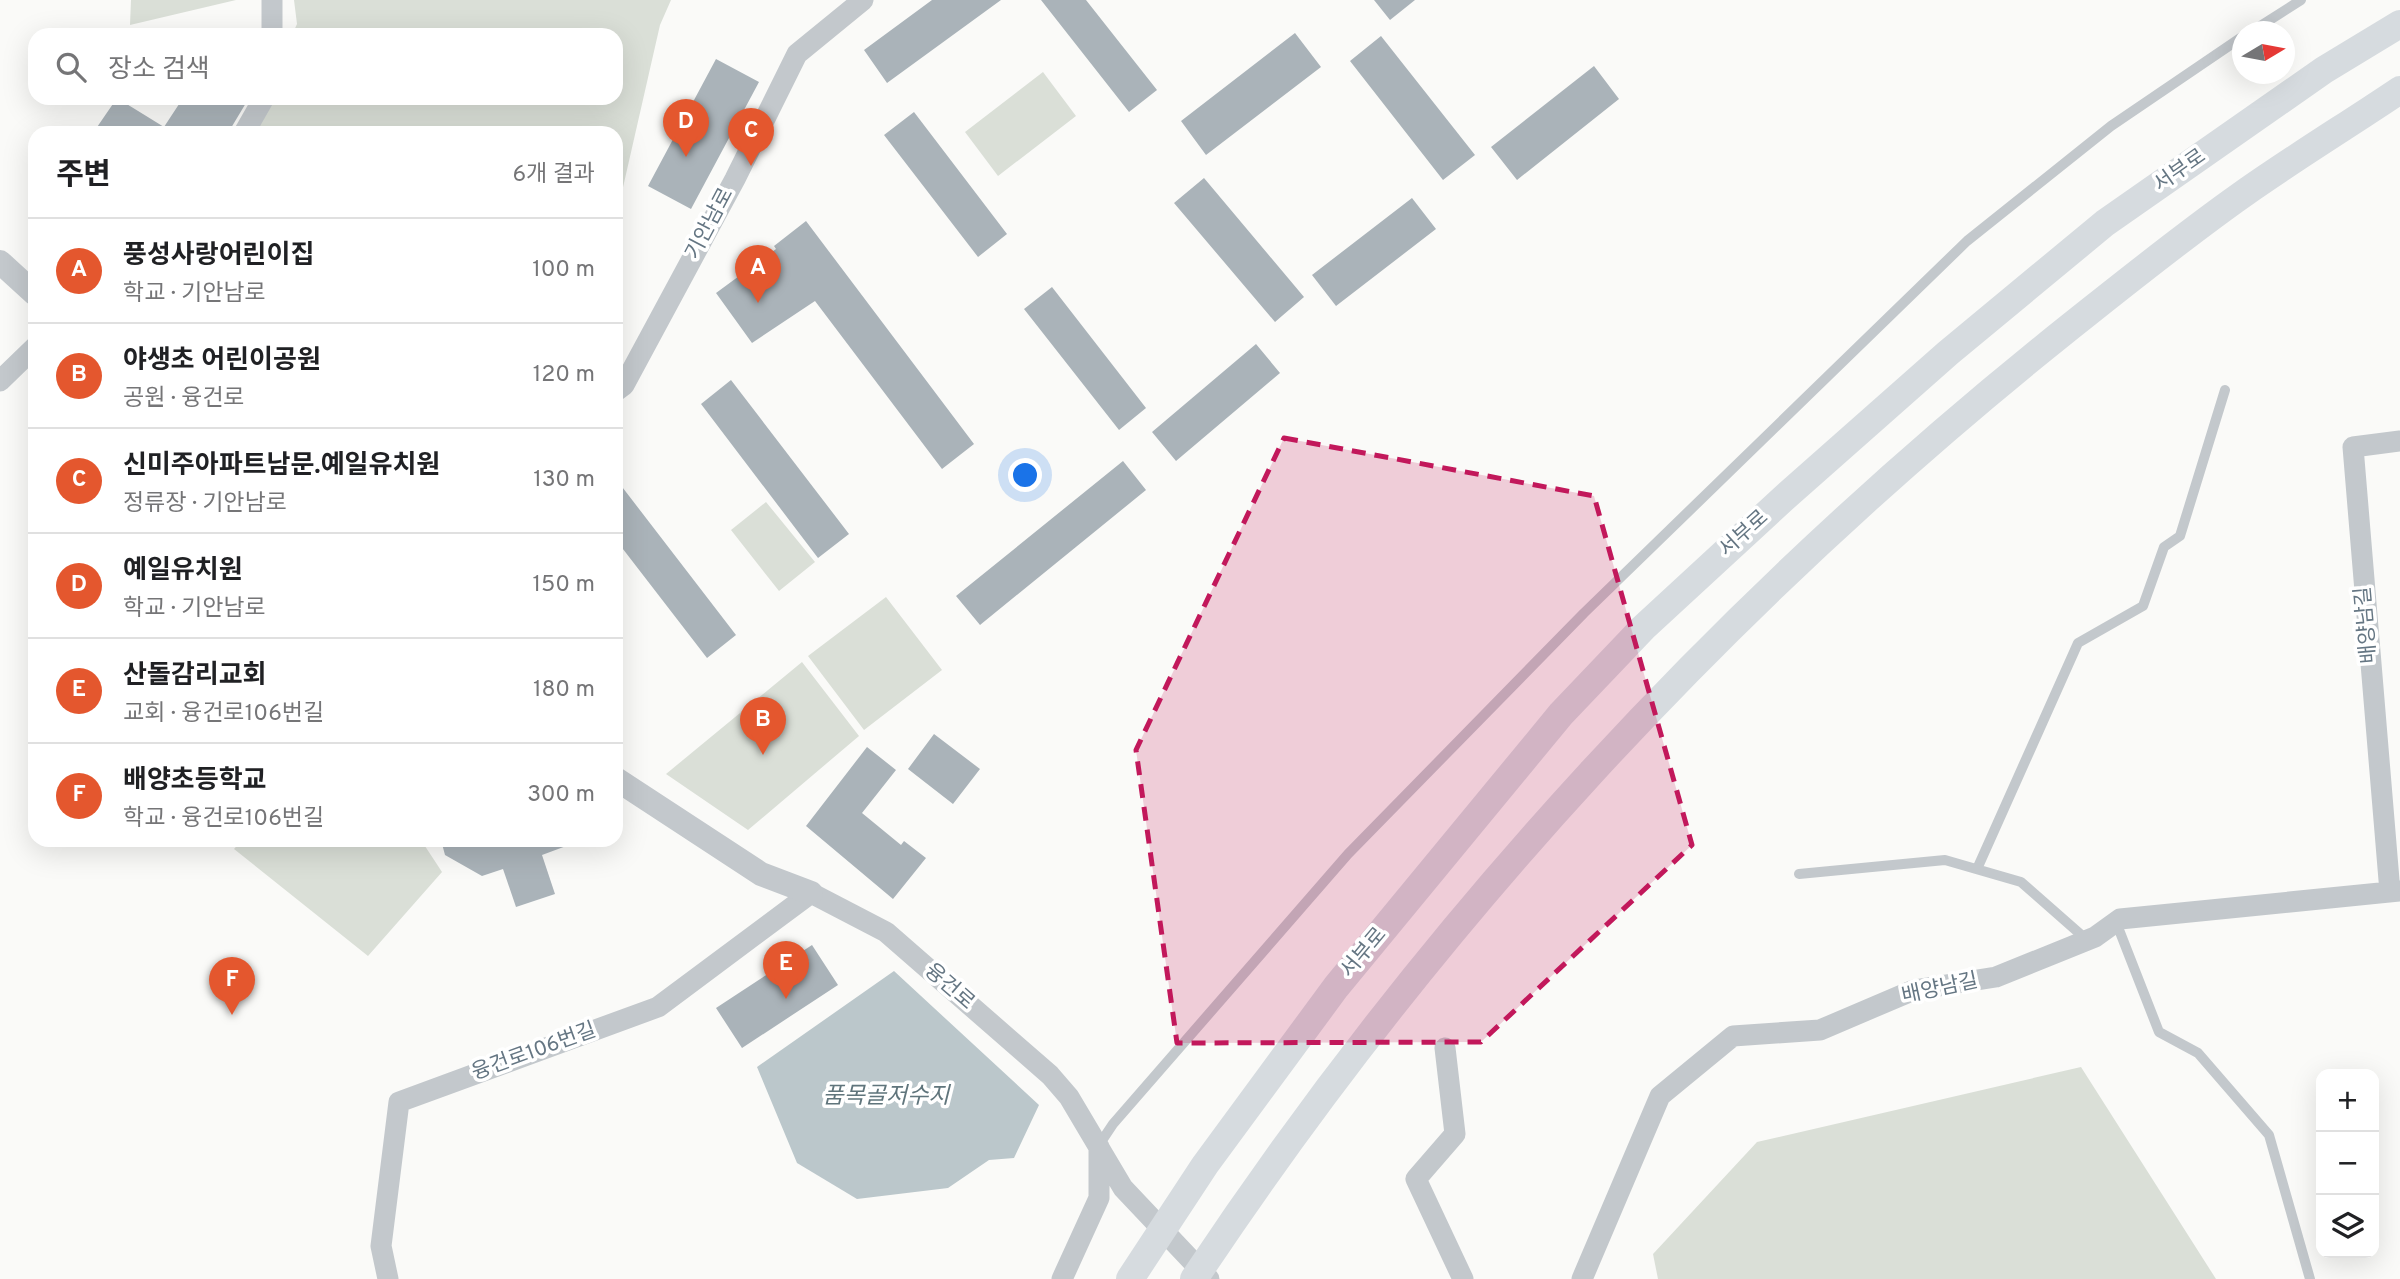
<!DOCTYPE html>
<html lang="ko">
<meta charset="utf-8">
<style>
:root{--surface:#fff;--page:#f2f2f2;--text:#202124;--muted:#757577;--line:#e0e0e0;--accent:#e4572e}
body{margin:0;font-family:Overpass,"Noto Sans KR",sans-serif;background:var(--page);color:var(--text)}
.controls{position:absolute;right:21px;bottom:21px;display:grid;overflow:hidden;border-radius:14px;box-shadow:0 7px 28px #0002}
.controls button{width:63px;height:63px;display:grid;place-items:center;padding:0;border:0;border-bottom:2px solid var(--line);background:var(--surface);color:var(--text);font:35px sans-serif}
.compass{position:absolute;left:2232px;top:21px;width:63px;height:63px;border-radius:50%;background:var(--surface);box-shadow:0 7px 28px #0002;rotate:80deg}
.you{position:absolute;left:1026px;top:476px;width:24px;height:24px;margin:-18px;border:5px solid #fff;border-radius:50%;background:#1a73e8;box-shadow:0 0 0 10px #1a73e833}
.badge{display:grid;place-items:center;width:46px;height:46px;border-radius:50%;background:var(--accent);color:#fff;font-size:23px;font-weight:700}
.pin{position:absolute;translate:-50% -58px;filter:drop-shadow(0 2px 4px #0008)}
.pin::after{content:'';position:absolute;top:37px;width:24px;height:21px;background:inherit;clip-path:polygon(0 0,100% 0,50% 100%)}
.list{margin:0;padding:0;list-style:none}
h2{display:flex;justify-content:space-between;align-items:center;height:91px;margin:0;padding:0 28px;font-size:30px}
h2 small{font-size:23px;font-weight:400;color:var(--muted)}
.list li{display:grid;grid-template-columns:46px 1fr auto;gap:21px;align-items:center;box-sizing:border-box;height:105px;padding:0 28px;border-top:2px solid var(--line)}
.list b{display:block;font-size:26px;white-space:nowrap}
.list p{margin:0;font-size:23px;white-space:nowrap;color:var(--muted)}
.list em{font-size:23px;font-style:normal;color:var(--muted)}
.icon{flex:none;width:38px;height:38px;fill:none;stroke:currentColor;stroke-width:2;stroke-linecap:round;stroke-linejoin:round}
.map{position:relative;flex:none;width:2400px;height:1279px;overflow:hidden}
.search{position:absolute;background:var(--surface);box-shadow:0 7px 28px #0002;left:28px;top:28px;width:595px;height:77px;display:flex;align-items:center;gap:18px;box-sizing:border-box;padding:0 24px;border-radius:21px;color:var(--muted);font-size:26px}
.panel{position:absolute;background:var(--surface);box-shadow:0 7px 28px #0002;left:28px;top:126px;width:595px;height:721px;border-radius:21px}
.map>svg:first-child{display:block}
</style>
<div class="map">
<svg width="2400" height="1279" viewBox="0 0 2400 1279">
<rect width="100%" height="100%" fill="#fafaf8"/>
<!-- green -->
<path fill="#dadfd7" d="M 131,0 L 236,0 L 130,25 Z
M 294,0 L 671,0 L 660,25 L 616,218 L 616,133 L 251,133 L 266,98 L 616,98 L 616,35 L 292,35 L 297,24 Z
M 1043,72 L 1076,116 L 998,176 L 965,132 Z
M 766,502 L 815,562 L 779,591 L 731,530 Z
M 886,597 L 942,670 L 864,730 L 808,656 Z
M 802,662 L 859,736 L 748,830 L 666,774 Z
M 242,840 L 421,840 L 442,872 L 368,956 L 234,849 Z
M 2081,1067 L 2216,1279 L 1658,1279 L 1653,1254 L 1757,1142 Z"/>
<!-- water -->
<path fill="#bbc7cb" d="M 894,971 L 1039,1105 L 1014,1158 L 989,1160 L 948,1188 L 857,1199 L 797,1163 L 757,1067 Z"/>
<!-- building -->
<path fill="#aab3b9" d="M 932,0 L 1001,0 L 887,83 L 864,50 Z
M 1041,0 L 1086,0 L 1157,90 L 1129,112 Z
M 1374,0 L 1415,0 L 1390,20 Z
M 1295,33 L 1321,67 L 1206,155 L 1181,121 Z
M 1381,36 L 1475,155 L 1443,180 L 1350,61 Z
M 716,59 L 759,82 L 691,209 L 648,186 Z
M 1594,66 L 1619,99 L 1517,180 L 1491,147 Z
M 117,98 L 164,127 L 183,98 L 249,98 L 228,133 L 93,133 Z
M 914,112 L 1007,234 L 978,257 L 884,135 Z
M 1204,178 L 1304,297 L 1275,322 L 1174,203 Z
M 1412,198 L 1436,229 L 1336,306 L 1312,275 Z
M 806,221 L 974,444 L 942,469 L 815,301 L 752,343 L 716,293 L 776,249 L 774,246 Z
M 1052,287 L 1146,408 L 1119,430 L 1024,309 Z
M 1256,344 L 1280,373 L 1176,461 L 1152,432 Z
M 731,380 L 849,534 L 818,558 L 701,404 Z
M 1123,461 L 1146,490 L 980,625 L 956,596 Z
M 616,479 L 736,635 L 707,658 L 616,540 Z
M 934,734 L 980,769 L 953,804 L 908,769 Z
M 867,747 L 896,770 L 862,813 L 901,845 L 904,841 L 926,858 L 893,899 L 806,826 Z
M 441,840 L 576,840 L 577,842 L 542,855 L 555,894 L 516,907 L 503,869 L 482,876 L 445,855 Z
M 812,945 L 838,985 L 742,1048 L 716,1008 Z"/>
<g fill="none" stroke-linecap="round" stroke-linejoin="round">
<!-- service -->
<path stroke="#c3c8cc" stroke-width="10" d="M 2251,32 L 2301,0
M 1977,869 L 2078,643 L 2143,606 L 2164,547 L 2180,536 L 2225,390
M 1799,874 L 1945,860 L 2021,882 L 2087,940
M 2116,922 L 2159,1032 L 2198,1053 L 2269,1135 L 2310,1279
M 1099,1145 L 1113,1124 L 1348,854 L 1584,613 L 1967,241 L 2111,126 L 2242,37"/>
<!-- minor -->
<path stroke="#c3c8cc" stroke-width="21" d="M 272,35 L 272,0
M 244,133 L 264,98
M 0,381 L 35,347
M 616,391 L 624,385 L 735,179 L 797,54 L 863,0
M 2390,892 L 2353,447 L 2400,441
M 1445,1048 L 1455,1134 L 1416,1179 L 1463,1279
M 388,1279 L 381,1246 L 399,1102 L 658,1007 L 811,893 L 886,932 L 1050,1075 L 1069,1097 L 1123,1188 L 1209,1279
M 1062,1279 L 1099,1198 L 1099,1147
M 1582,1279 L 1660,1096 L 1733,1036 L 1820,1030 L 1914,990 L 1996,977 L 2095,937 L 2120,919 L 2400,891"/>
<!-- tertiary -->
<path stroke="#c3c8cc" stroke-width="24" d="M 0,262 L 35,294
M 616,779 L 761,874 L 811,893"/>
<!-- secondary -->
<path stroke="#d6dbdf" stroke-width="28" d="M 1130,1279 L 1205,1165 L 1336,987 L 1561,714 L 1643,628 L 1784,498 L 1948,353 L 2105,223 L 2324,70 L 2400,24
M 1194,1279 C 1433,919 1728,600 2066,330 C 2124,284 2182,237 2243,194 C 2294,158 2348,125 2400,90"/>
</g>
<!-- marked area -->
<path fill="#c2185b" fill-opacity="0.2" stroke="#c2185b" stroke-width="5" stroke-dasharray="14 9" stroke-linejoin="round" d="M 1284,438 L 1594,496 L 1692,845 L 1481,1042 L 1177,1043 L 1136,750 Z"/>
<g text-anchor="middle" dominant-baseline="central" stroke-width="7" stroke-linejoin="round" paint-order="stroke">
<!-- street labels -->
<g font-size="21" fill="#657683" stroke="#fff">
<text transform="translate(2180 171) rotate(-35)">서부로</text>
<text transform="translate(710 224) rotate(-62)">기안남로</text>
<text transform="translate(1744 534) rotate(-42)">서부로</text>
<text transform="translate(2367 625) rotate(-95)">배양남길</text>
<text transform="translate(1364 953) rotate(-50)">서부로</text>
<text transform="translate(949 987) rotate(41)">융건로</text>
<text transform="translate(1940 989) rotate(-12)">배양남길</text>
<text transform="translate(534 1052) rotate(-20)">융건로106번길</text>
</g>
<!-- water labels -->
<g font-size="23" font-style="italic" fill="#60757c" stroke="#fff">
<text x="886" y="1097">품목골저수지</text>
</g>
</g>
</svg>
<div class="controls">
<button>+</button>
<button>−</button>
<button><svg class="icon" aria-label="layers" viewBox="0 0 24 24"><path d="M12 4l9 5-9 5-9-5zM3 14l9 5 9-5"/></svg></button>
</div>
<svg class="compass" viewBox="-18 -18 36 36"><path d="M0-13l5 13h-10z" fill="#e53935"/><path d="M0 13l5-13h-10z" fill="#757577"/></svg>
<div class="you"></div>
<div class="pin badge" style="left:758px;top:303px">A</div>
<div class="pin badge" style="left:763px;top:755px">B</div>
<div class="pin badge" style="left:751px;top:166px">C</div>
<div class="pin badge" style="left:686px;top:157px">D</div>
<div class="pin badge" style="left:786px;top:999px">E</div>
<div class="pin badge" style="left:232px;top:1015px">F</div>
<div class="search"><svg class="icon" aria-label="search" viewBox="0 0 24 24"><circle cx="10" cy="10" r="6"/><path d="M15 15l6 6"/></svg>장소 검색</div>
<section class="panel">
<h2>주변<small>6개 결과</small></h2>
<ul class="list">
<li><span class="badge">A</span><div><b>풍성사랑어린이집</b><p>학교 · 기안남로</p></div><em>100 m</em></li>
<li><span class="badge">B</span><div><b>야생초 어린이공원</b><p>공원 · 융건로</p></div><em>120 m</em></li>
<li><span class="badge">C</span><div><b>신미주아파트남문.예일유치원</b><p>정류장 · 기안남로</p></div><em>130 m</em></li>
<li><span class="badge">D</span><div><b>예일유치원</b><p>학교 · 기안남로</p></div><em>150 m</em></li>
<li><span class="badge">E</span><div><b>산돌감리교회</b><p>교회 · 융건로106번길</p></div><em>180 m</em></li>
<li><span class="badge">F</span><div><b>배양초등학교</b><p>학교 · 융건로106번길</p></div><em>300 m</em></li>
</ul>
</section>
</div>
